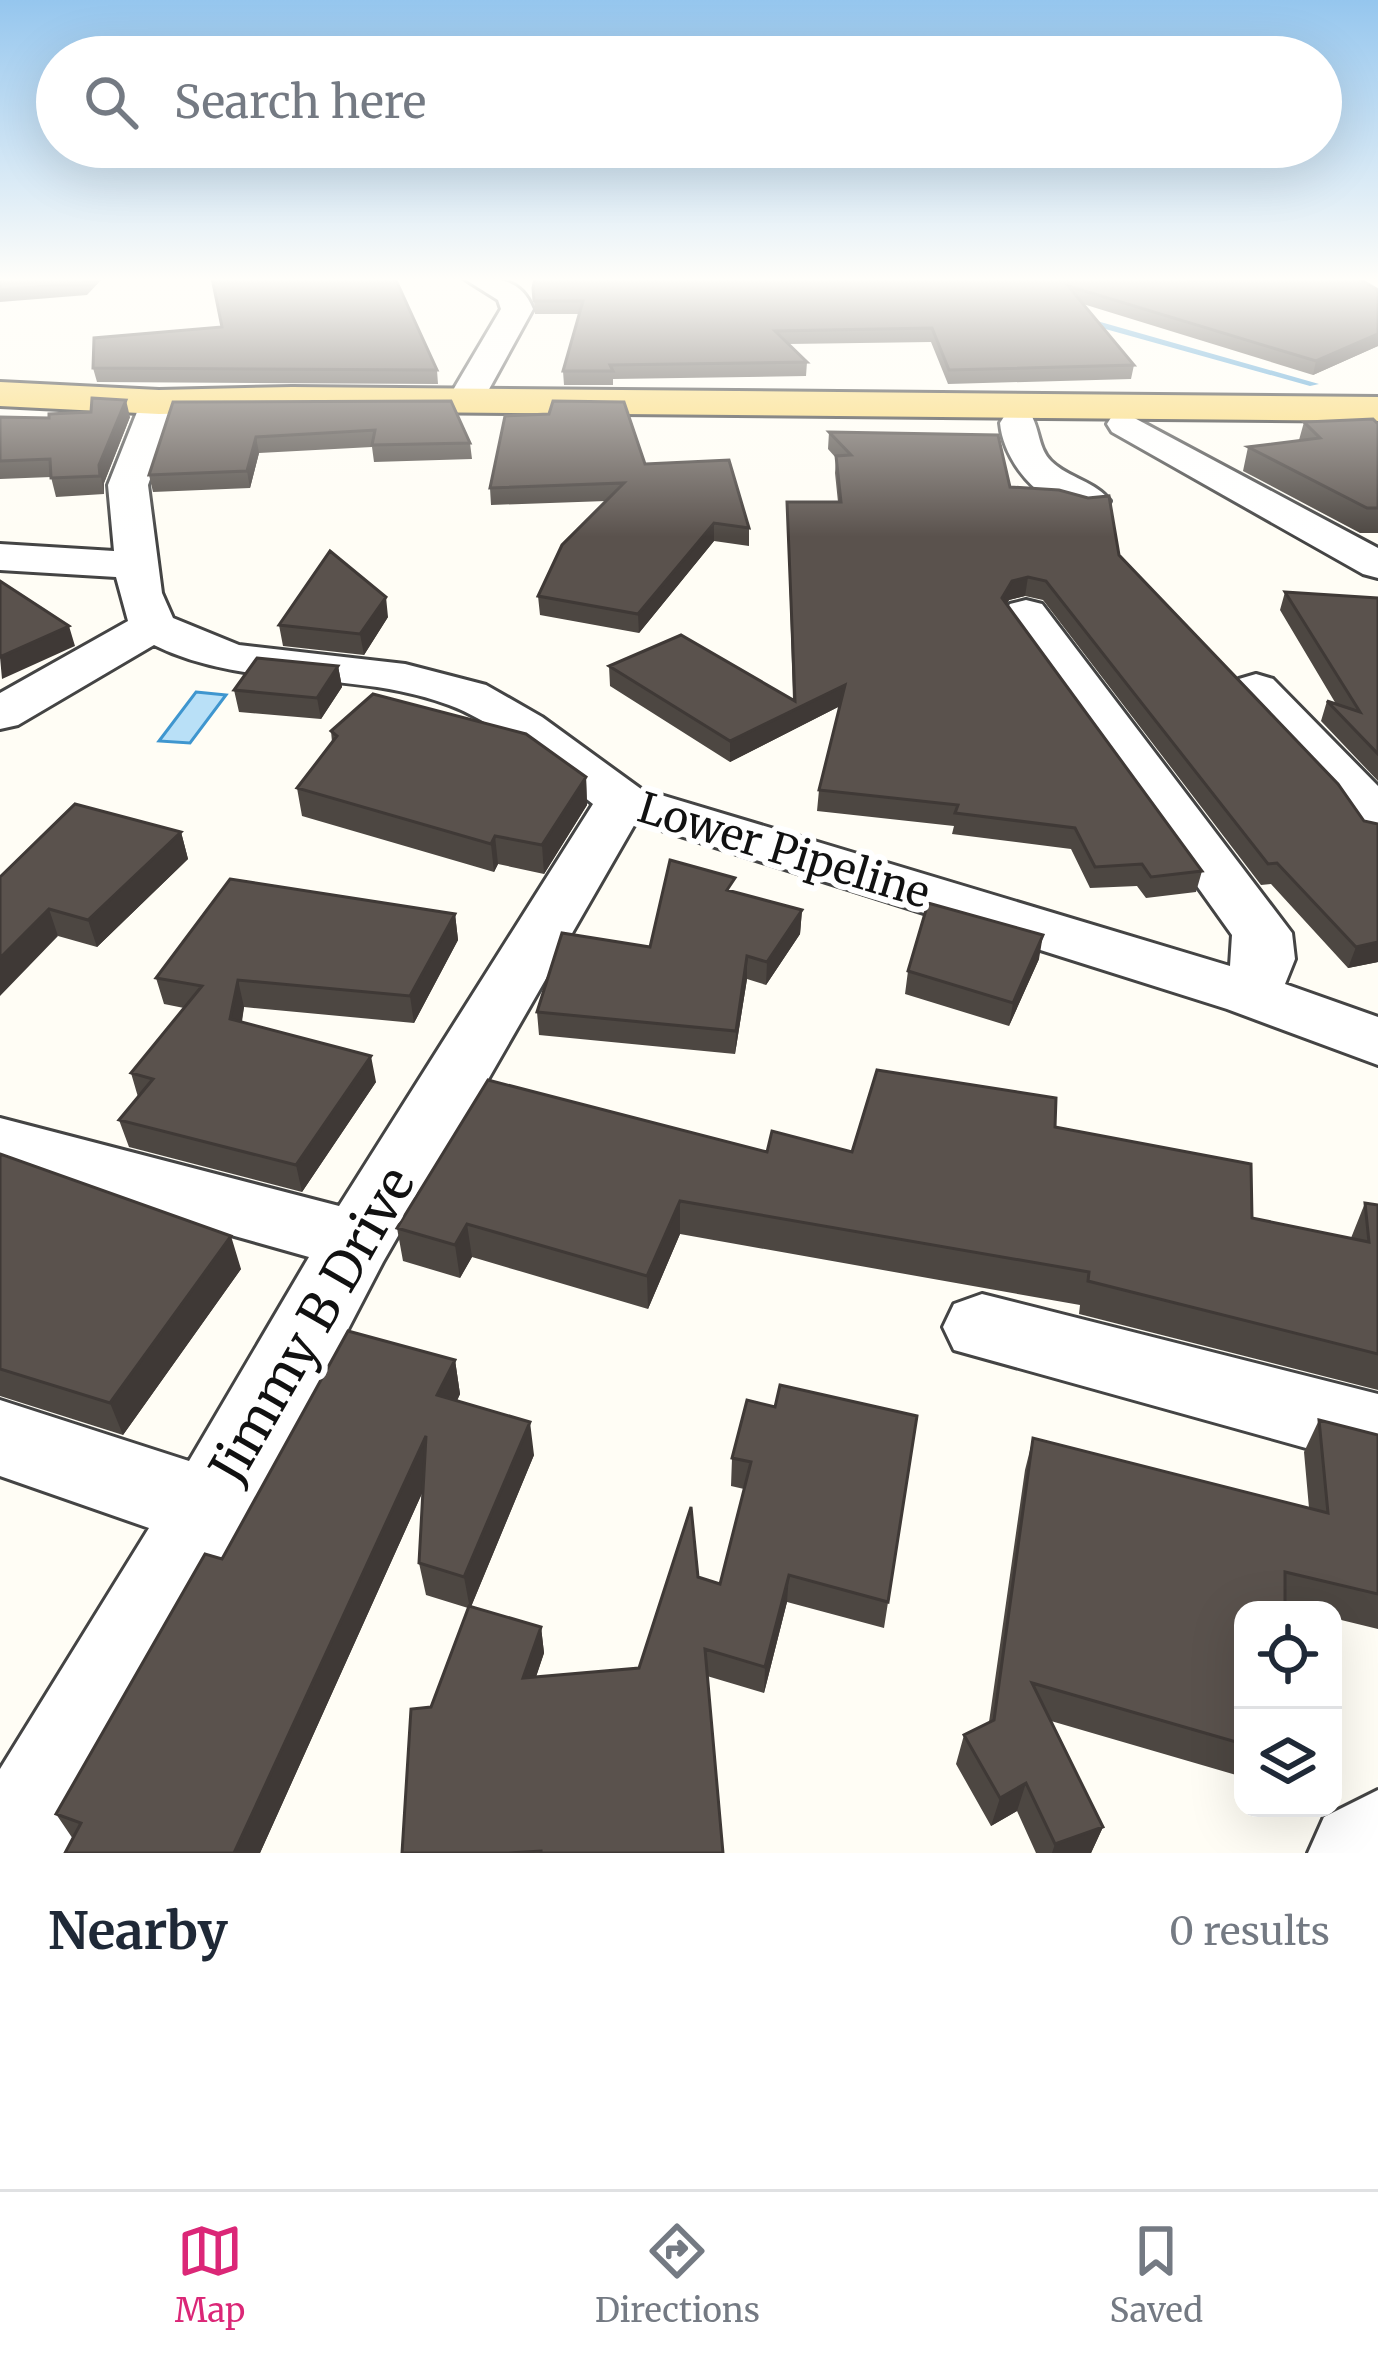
<!DOCTYPE html>
<style>
:root{--surface:#fff;--page:#f2f2f3;--text:#1f2937;--muted:#747a83;--line:#e0e1e3;--accent:#db2777}
body{margin:0;font-family:Merriweather,serif;background:var(--page);color:var(--text)}
.controls{position:absolute;right:36px;bottom:36px;display:grid;overflow:hidden;border-radius:24px;box-shadow:0 12px 48px #0002}
.controls button{width:108px;height:108px;display:grid;place-items:center;padding:0;border:0;border-bottom:3px solid var(--line);background:var(--surface);color:var(--text);font:60px sans-serif}
.list{margin:0;padding:0;list-style:none}
h2{display:flex;justify-content:space-between;align-items:center;height:156px;margin:0;padding:0 48px;font-size:51px}
h2 small{font-size:39px;font-weight:400;color:var(--muted)}
.icon{flex:none;width:66px;height:66px;fill:none;stroke:currentColor;stroke-width:2;stroke-linecap:round;stroke-linejoin:round}
.map{position:relative;flex:none;width:1378px;height:1853px;overflow:hidden}
.search{position:absolute;background:var(--surface);box-shadow:0 12px 48px #0002;left:36px;right:36px;top:36px;height:132px;display:flex;align-items:center;gap:30px;box-sizing:border-box;padding:0 42px;border-radius:66px;color:var(--muted);font-size:45px}
.sheet{height:336px;background:var(--surface)}
nav{display:flex;justify-content:space-around;align-items:center;box-sizing:border-box;height:168px;border-top:3px solid var(--line);background:var(--surface);font-size:33px;color:var(--muted)}
nav a{display:grid;justify-items:center;gap:6px}
nav .on{color:var(--accent)}
.map>svg:first-child{display:block}
</style>
<div class="map">
<svg width="1378" height="1853" viewBox="0 0 1378 1853">
<rect width="100%" height="100%" fill="#fffdf5"/>
<!-- water -->
<path fill="#b9e0f7" stroke="#3f96cf" stroke-width="3" d="M 196,692 L 226,695 L 190,743 L 159,741 Z"/>
<g fill="none" stroke-linecap="round" stroke-linejoin="round">
<!-- stream -->
<path fill="#3f96cf" fill-rule="evenodd" d="M 1079,309 L 1097,321 L 1319,384 L 1310,386 L 1091,325 L 1076,314 L 1076,310 Z"/>
<defs>
<path id="minor" d="M 463,278 C 494,278 520,276 533,309 L 482,402 L 477,410 L 451,410 L 446,402 L 501,309 L 498,300 Z
M 159,391 L 172,394 L 177,402 L 148,485 L 162,593 L 173,618 L 239,645 L 405,664 L 486,685 L 542,717 L 641,789 L 1230,966 L 1232,935 L 1003,614 L 1010,604 L 1026,600 L 1042,604 L 1292,933 L 1295,959 L 1285,984 L 1378,1017 L 1378,1065 L 1227,1009 L 636,822 L 383,1262 L 240,1537 L 64,1853 L 0,1853 L 0,1769 L 149,1528 L 0,1476 L 0,1400 L 189,1461 L 309,1257 L 0,1170 L 0,1118 L 339,1206 L 593,804 C 549,771 501,724 449,705 C 354,669 247,691 154,645 L 18,725 L 0,729 L 0,693 L 128,621 L 116,577 L 0,570 L 0,544 L 114,551 L 108,485 L 141,402 L 146,394 Z
M 1018,412 L 1031,415 C 1040,430 1038,448 1051,461 C 1068,478 1097,482 1110,501 L 1104,510 C 1055,522 1004,469 1000,423 L 1005,415 Z
M 1125,413 L 1378,548 L 1378,578 L 1363,574 L 1112,432 L 1107,424 L 1112,416 Z
M 1256,674 L 1273,679 L 1378,786 L 1378,842 L 1358,837 L 1335,802 L 1239,699 L 1232,689 L 1239,679 Z
M 982,1294 L 1378,1394 L 1378,1468 L 954,1350 L 943,1327 L 954,1304 Z
M 1378,1790 L 1378,1853 L 1308,1853 L 1324,1817 Z"/>
<path id="major" d="M 0,382 L 159,390 L 292,387 L 1378,397 L 1378,421 L 292,411 L 159,414 L 0,406 Z"/>
</defs>
<!-- minor casing -->
<use href="#minor" stroke="#444" stroke-width="6"/>
<!-- major casing -->
<use href="#major" stroke="#222" stroke-width="6"/>
<!-- minor -->
<use href="#minor" fill="#fff" fill-rule="evenodd"/>
<!-- major -->
<use href="#major" fill="#f9d66b" fill-rule="evenodd"/>
</g>
<!-- wall -->
<path fill="#4d4742" d="M 1189,280 L 1378,290 L 1378,346 L 1313,375 L 1083,304 L 1134,365 L 1131,379 L 948,384 L 931,342 L 788,344 L 807,362 L 806,376 L 613,379 L 613,385 L 564,385 L 563,371 L 579,314 L 535,314 L 533,288 Z
M 93,368 L 437,370 L 438,384 L 97,382 Z
M 173,402 L 470,443 L 472,459 L 374,462 L 372,447 L 259,453 L 250,488 L 153,492 L 149,475 Z
M 0,417 L 130,417 L 104,483 L 104,494 L 56,497 L 51,477 L 0,479 Z
M 1304,422 L 1378,424 L 1378,533 L 1360,533 L 1243,471 L 1248,447 L 1299,440 Z
M 829,432 L 1010,487 L 1119,555 L 1364,821 L 1378,824 L 1378,962 L 1348,968 L 1271,884 L 1261,885 L 1043,600 L 1025,596 L 1009,600 L 1007,604 L 1202,871 L 1196,892 L 1146,898 L 1137,886 L 1090,888 L 1071,849 L 952,834 L 954,826 L 817,811 L 819,790 L 840,706 L 730,762 L 610,686 L 609,666 L 793,700 L 787,502 L 838,502 L 835,473 L 836,458 L 828,449 Z
M 645,464 L 749,528 L 749,546 L 714,541 L 639,633 L 540,615 L 538,596 L 606,501 L 491,505 L 490,488 Z
M 1285,592 L 1378,598 L 1378,781 L 1321,721 L 1327,701 L 1336,704 L 1280,610 Z
M 388,617 L 364,655 L 283,646 L 279,625 Z
M 338,666 L 342,687 L 321,719 L 239,712 L 234,690 Z
M 331,731 L 586,777 L 587,805 L 544,874 L 498,864 L 494,872 L 302,816 L 297,788 L 332,742 Z
M 181,832 L 188,859 L 97,947 L 58,936 L 0,877 Z
M 735,892 L 802,910 L 800,934 L 766,985 L 747,979 L 735,1054 L 539,1035 L 537,1012 L 650,947 Z
M 455,914 L 458,940 L 414,1023 L 244,1007 L 242,1022 L 376,1082 L 302,1192 L 129,1147 L 119,1120 L 138,1097 L 131,1073 L 184,1008 L 164,1004 L 156,978 Z
M 1039,959 L 1009,1026 L 905,994 L 908,971 Z
M 1055,1127 L 1252,1218 L 1351,1238 L 1365,1203 L 1378,1205 L 1378,1390 L 1079,1314 L 1080,1305 L 680,1234 L 648,1309 L 472,1257 L 460,1278 L 403,1261 L 397,1228 L 767,1152 L 852,1152 Z
M 0,1154 L 241,1269 L 123,1435 L 0,1396 Z
M 455,1360 L 460,1394 L 457,1401 L 534,1455 L 471,1607 L 541,1627 L 544,1653 L 536,1677 L 639,1668 L 698,1577 L 720,1584 L 744,1489 L 731,1486 L 732,1458 L 775,1407 L 917,1416 L 884,1628 L 787,1602 L 764,1693 L 707,1676 L 723,1853 L 402,1853 L 431,1707 L 468,1608 L 426,1595 L 419,1563 L 423,1491 L 260,1853 L 65,1853 L 73,1839 L 56,1814 L 222,1559 Z
M 1319,1420 L 1378,1435 L 1378,1629 L 1333,1618 L 1333,1610 L 1298,1610 L 1285,1607 L 1243,1610 L 1243,1777 L 1051,1721 L 1103,1827 L 1091,1853 L 1036,1853 L 1017,1811 L 991,1826 L 956,1764 L 964,1735 L 989,1722 L 1025,1470 L 1033,1438 L 1309,1508 L 1304,1452 Z"/>
<!-- shaded-wall -->
<path fill="#3f3936" d="M 89,278 L 103,278 L 87,295 L 0,302 L 0,290 Z
M 1378,334 L 1378,346 L 1313,375 L 1316,361 Z
M 126,400 L 130,417 L 104,483 L 104,494 L 99,465 Z
M 256,437 L 259,453 L 250,488 L 247,471 Z
M 714,523 L 714,541 L 639,633 L 638,614 Z
M 1028,577 L 1025,596 L 1009,600 L 999,617 L 1002,598 L 1012,581 Z
M 386,597 L 388,617 L 364,655 L 360,634 Z
M 69,626 L 75,646 L 2,679 L 0,657 Z
M 338,666 L 342,687 L 321,719 L 317,698 Z
M 845,685 L 844,704 L 730,762 L 730,741 Z
M 586,777 L 587,805 L 544,874 L 542,845 Z
M 181,832 L 188,859 L 97,947 L 88,920 Z
M 495,836 L 498,864 L 494,872 L 491,844 Z
M 49,909 L 58,936 L 0,996 L 0,958 Z
M 802,910 L 800,934 L 766,985 L 767,962 Z
M 455,914 L 458,940 L 414,1023 L 410,996 Z
M 1043,935 L 1039,959 L 1009,1026 L 1013,1003 Z
M 1378,942 L 1378,962 L 1348,968 L 1356,947 Z
M 747,956 L 747,979 L 735,1054 L 736,1031 Z
M 238,980 L 244,1007 L 237,1046 L 230,1019 Z
M 371,1056 L 376,1082 L 302,1192 L 296,1165 Z
M 680,1201 L 680,1234 L 648,1309 L 647,1276 Z
M 467,1224 L 472,1257 L 460,1278 L 455,1245 Z
M 231,1236 L 241,1269 L 123,1435 L 110,1403 Z
M 455,1360 L 460,1394 L 443,1428 L 437,1395 Z
M 530,1422 L 534,1455 L 470,1609 L 464,1577 Z
M 426,1436 L 433,1469 L 260,1853 L 234,1853 Z
M 789,1575 L 787,1602 L 764,1693 L 765,1667 Z
M 541,1627 L 544,1653 L 527,1703 L 523,1678 Z
M 1026,1783 L 1017,1811 L 991,1826 L 1000,1798 Z
M 1103,1827 L 1091,1853 L 1052,1853 L 1055,1844 Z"/>
<!-- building -->
<path fill="#5a524d" stroke="#3f3936" stroke-width="3" d="M 0,278 L 89,278 L 84,283 L 0,290 Z
M 212,278 L 395,278 L 437,370 L 93,368 L 94,338 L 222,327 Z
M 535,278 L 1188,278 L 1189,280 L 1358,278 L 1378,290 L 1378,334 L 1316,361 L 1068,286 L 1134,365 L 949,370 L 932,328 L 775,331 L 807,362 L 610,365 L 613,371 L 563,371 L 583,301 L 534,301 L 533,288 Z
M 92,398 L 126,400 L 99,465 L 100,476 L 51,478 L 50,459 L 0,461 L 0,417 L 49,418 L 49,414 L 91,412 Z
M 451,401 L 470,443 L 372,445 L 375,430 L 256,437 L 247,471 L 149,475 L 173,402 Z
M 553,401 L 624,402 L 645,464 L 729,460 L 749,528 L 714,523 L 638,614 L 538,596 L 562,545 L 624,483 L 490,488 L 505,416 L 549,414 Z
M 1373,419 L 1378,424 L 1378,508 L 1367,508 L 1248,447 L 1320,438 L 1304,422 Z
M 829,432 L 998,435 L 1010,487 L 1059,490 L 1088,498 L 1109,496 L 1119,555 L 1338,784 L 1364,821 L 1378,824 L 1378,942 L 1356,947 L 1277,863 L 1268,864 L 1046,581 L 1028,577 L 1012,581 L 1002,598 L 1202,871 L 1151,877 L 1142,864 L 1095,867 L 1075,828 L 955,813 L 958,805 L 819,790 L 845,685 L 730,741 L 609,666 L 681,635 L 795,701 L 787,502 L 841,502 L 836,456 L 851,455 Z
M 330,551 L 386,597 L 360,634 L 279,625 Z
M 0,581 L 69,626 L 0,657 Z
M 1285,592 L 1378,598 L 1378,754 L 1327,701 L 1360,712 Z
M 257,658 L 338,666 L 317,698 L 234,690 Z
M 373,694 L 526,734 L 586,777 L 542,845 L 495,836 L 491,844 L 297,788 L 337,736 L 331,731 Z
M 75,804 L 181,832 L 88,920 L 49,909 L 0,958 L 0,877 Z
M 670,860 L 735,878 L 727,890 L 802,910 L 767,962 L 747,956 L 736,1031 L 537,1012 L 562,933 L 650,947 Z
M 230,879 L 455,914 L 410,996 L 238,980 L 230,1019 L 371,1056 L 296,1165 L 119,1120 L 153,1079 L 131,1073 L 202,986 L 156,978 Z
M 928,903 L 1043,935 L 1013,1003 L 908,971 Z
M 877,1070 L 1056,1098 L 1055,1127 L 1251,1164 L 1252,1218 L 1369,1242 L 1365,1203 L 1378,1205 L 1378,1354 L 1088,1281 L 1089,1272 L 680,1201 L 647,1276 L 467,1224 L 455,1245 L 397,1228 L 488,1080 L 767,1152 L 772,1131 L 852,1152 Z
M 0,1154 L 231,1236 L 110,1403 L 0,1369 Z
M 348,1331 L 455,1360 L 437,1395 L 530,1422 L 464,1577 L 419,1563 L 426,1436 L 234,1853 L 65,1853 L 81,1823 L 56,1814 L 205,1554 L 222,1559 Z
M 780,1385 L 917,1416 L 888,1602 L 789,1575 L 765,1667 L 705,1649 L 723,1853 L 541,1853 L 541,1851 L 508,1853 L 402,1853 L 411,1709 L 431,1707 L 469,1606 L 541,1627 L 523,1678 L 639,1668 L 691,1507 L 698,1577 L 720,1584 L 751,1462 L 732,1458 L 747,1400 L 775,1407 Z
M 1319,1420 L 1378,1435 L 1378,1594 L 1285,1572 L 1285,1610 L 1243,1610 L 1243,1744 L 1032,1683 L 1103,1827 L 1055,1844 L 1026,1783 L 1000,1798 L 964,1735 L 994,1720 L 1033,1438 L 1328,1513 Z"/>
<!-- sky -->
<linearGradient id="sky" x2="0" y2="1"><stop stop-color="#95c6ee"/><stop offset="0.52" stop-color="#fffefa"/><stop offset="1" stop-color="#fffefa" stop-opacity="0"/></linearGradient>
<rect width="1378" height="537" fill="url(#sky)"/>
<g text-anchor="middle" dominant-baseline="central" stroke-width="12" stroke-linejoin="round" paint-order="stroke">
<!-- street labels -->
<g font-size="42" fill="#111" stroke="#fff">
<text transform="translate(784 850) rotate(17)">Lower Pipeline</text>
</g>
<!-- near-street labels -->
<g font-size="51" fill="#111" stroke="#fff">
<text transform="translate(312 1325) rotate(-60)">Jimmy B Drive</text>
</g>
</g>
</svg>
<div class="controls">
<button><svg class="icon" aria-label="locate" viewBox="0 0 24 24"><circle cx="12" cy="12" r="6"/><path d="M12 2v4M12 18v4M2 12h4M18 12h4"/></svg></button>
<button><svg class="icon" aria-label="layers" viewBox="0 0 24 24"><path d="M12 4l9 5-9 5-9-5zM3 14l9 5 9-5"/></svg></button>
</div>
<div class="search"><svg class="icon" aria-label="search" viewBox="0 0 24 24"><circle cx="10" cy="10" r="6"/><path d="M15 15l6 6"/></svg>Search here</div>
</div>
<section class="sheet">
<h2>Nearby<small>0 results</small></h2>
<ul class="list">
</ul>
</section>
<nav>
<a class="on"><svg class="icon" aria-label="map" viewBox="0 0 24 24"><path d="M3 6l6-2 6 2 6-2v14l-6 2-6-2-6 2zM9 4v14M15 6v14"/></svg>Map</a>
<a><svg class="icon" aria-label="directions" viewBox="0 0 24 24"><path d="M12 3l9 9-9 9-9-9zM9 14v-3h6M13 9l2 2-2 2"/></svg>Directions</a>
<a><svg class="icon" aria-label="saved" viewBox="0 0 24 24"><path d="M7 4h10v16l-5-4-5 4z"/></svg>Saved</a>
</nav>
